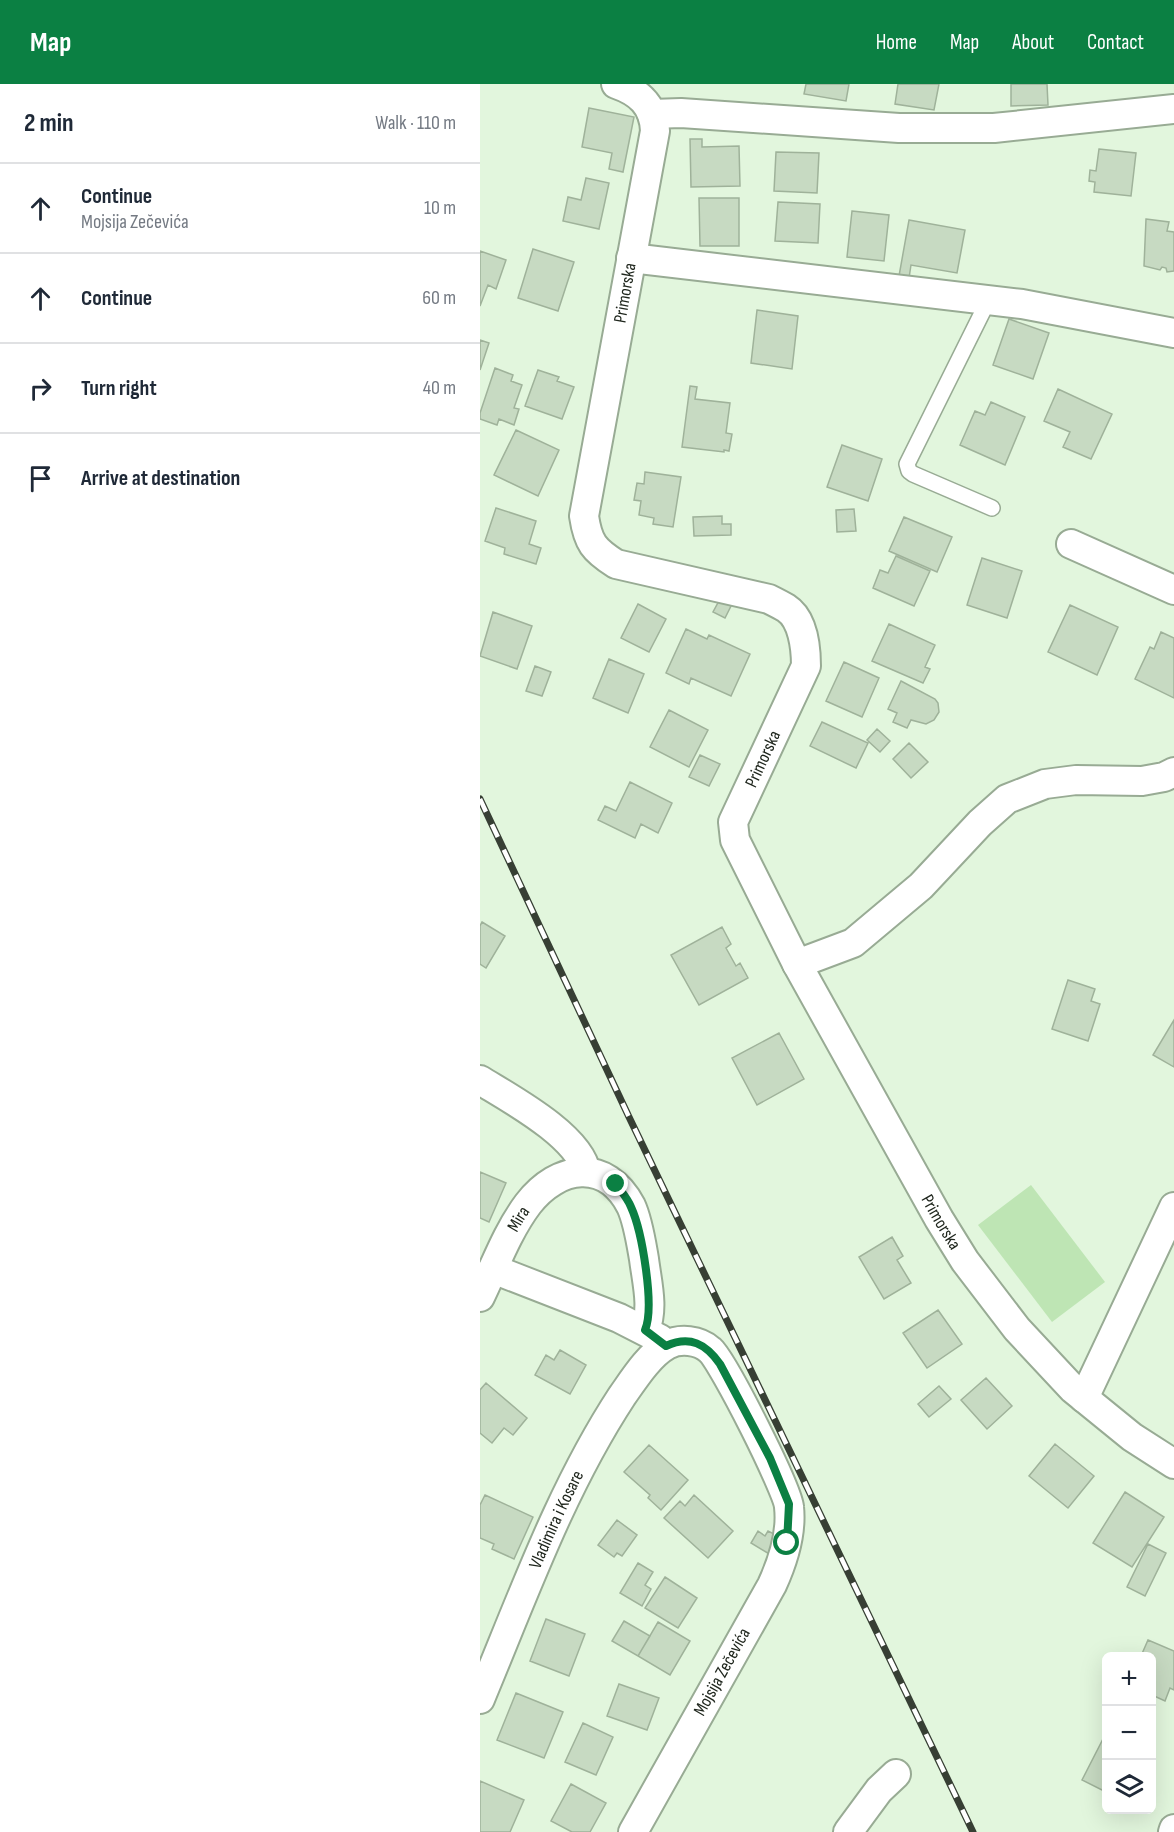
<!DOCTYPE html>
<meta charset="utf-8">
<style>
:root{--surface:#fff;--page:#f2f2f3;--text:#1f2937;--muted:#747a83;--line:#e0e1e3;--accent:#0b8043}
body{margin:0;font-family:"Sofia Sans Condensed",sans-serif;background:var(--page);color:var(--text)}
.controls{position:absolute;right:18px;bottom:18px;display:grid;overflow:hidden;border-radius:9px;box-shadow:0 6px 24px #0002}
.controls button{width:54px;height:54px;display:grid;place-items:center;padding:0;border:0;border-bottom:2px solid var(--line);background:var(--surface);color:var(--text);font:30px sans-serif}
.stop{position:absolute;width:18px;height:18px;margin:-14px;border:4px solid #0b8043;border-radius:50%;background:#fff}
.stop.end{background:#0b8043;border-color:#fff;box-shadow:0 2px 6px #0008}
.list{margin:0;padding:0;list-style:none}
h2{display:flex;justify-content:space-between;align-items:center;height:78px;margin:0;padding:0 24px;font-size:26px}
h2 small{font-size:20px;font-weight:400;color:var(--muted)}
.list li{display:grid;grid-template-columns:39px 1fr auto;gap:18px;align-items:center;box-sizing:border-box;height:90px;padding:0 24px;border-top:2px solid var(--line)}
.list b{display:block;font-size:22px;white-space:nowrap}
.list p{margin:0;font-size:20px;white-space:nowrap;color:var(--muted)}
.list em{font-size:20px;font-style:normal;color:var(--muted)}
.icon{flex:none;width:33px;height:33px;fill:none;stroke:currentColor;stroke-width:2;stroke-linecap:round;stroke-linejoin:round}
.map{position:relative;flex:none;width:694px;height:1748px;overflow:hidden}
header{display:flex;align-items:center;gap:36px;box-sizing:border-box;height:84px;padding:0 30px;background:var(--accent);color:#fff}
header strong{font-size:28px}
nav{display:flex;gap:33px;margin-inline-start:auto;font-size:21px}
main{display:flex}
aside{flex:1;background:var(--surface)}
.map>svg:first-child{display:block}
</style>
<header>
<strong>Map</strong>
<nav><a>Home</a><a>Map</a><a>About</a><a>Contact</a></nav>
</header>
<main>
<aside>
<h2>2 min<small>Walk · 110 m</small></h2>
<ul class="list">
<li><svg class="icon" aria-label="ahead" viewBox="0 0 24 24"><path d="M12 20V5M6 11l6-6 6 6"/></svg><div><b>Continue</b><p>Mojsija Zečevića</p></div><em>10 m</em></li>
<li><svg class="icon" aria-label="ahead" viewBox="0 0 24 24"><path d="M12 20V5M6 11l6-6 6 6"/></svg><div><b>Continue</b></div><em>60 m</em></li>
<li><svg class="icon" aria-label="right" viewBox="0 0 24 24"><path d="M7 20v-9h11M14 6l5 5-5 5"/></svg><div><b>Turn right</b></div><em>40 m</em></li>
<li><svg class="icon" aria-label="arrive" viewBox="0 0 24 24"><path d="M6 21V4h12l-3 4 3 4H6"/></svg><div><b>Arrive at destination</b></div></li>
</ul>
</aside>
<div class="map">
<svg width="694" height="1748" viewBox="0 0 694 1748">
<rect width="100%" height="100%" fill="#e2f6dd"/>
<!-- green -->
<path fill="#bee5b4" d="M 551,1101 L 625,1198 L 572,1238 L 498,1141 Z"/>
<!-- building -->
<path fill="#c7dac2" stroke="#9fb29a" stroke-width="1.5" d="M 326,0 L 369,0 L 366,17 L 324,10 Z
M 418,0 L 459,0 L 454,26 L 415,20 Z
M 531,0 L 567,0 L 568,21 L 531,22 Z
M 109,24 L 154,33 L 143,88 L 129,85 L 132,69 L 102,63 Z
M 210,55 L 222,55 L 222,63 L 259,62 L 260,102 L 211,103 Z
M 619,65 L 656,69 L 651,112 L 614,108 L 615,98 L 609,97 L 610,86 L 616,87 Z
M 296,68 L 339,69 L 337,109 L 294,107 Z
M 106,94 L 129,99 L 119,145 L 83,137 L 88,113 L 101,116 Z
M 219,114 L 259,114 L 259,162 L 220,162 Z
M 298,118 L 340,120 L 338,159 L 295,157 Z
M 372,127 L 409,131 L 404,177 L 367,173 Z
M 666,135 L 689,138 L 687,147 L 694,148 L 694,187 L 687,188 L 686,184 L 682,183 L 680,186 L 664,182 Z
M 429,136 L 485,146 L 477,189 L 431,181 L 429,194 L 419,192 Z
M 53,165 L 94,178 L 78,227 L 38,214 Z
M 0,167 L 26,176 L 16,205 L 8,201 L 0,222 Z
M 277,226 L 318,232 L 312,285 L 271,279 Z
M 529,235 L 569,249 L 553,295 L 513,281 Z
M 0,256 L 9,259 L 0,286 Z
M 15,284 L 33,291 L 31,297 L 42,301 L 34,324 L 39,325 L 34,341 L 19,335 L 17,341 L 0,335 L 0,329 Z
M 58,286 L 79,293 L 77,297 L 94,303 L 82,335 L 45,322 Z
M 210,302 L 217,303 L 215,315 L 250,319 L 246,349 L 252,350 L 249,367 L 244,366 L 244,368 L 202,363 Z
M 578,305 L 632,330 L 611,375 L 583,363 L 590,348 L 564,337 Z
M 511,318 L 545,333 L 525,381 L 480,361 L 495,327 L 505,331 Z
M 36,346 L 79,366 L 58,412 L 14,391 Z
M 362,361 L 402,375 L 388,417 L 347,403 Z
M 165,388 L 201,393 L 193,443 L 173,440 L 174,434 L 159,431 L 161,417 L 154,416 L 157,399 L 164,400 Z
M 16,424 L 56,437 L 49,460 L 61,464 L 56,480 L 24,470 L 25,464 L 5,457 Z
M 374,425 L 376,447 L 357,448 L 356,426 Z
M 242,432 L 242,440 L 251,440 L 251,451 L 214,452 L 213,433 Z
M 424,433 L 472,453 L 457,488 L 409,467 Z
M 416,472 L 450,487 L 434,522 L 393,504 L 400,486 L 408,489 Z
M 502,474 L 542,487 L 527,534 L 487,521 Z
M 240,515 L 251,522 L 245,534 L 233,528 Z
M 158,520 L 186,535 L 169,568 L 141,554 Z
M 590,521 L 638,543 L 617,591 L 568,568 Z
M 13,528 L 52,542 L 37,585 L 0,572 Z
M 409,540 L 455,561 L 445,583 L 450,585 L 443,599 L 392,577 Z
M 206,545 L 227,555 L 229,551 L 270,570 L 251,612 L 211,594 L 209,600 L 186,589 Z
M 681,548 L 694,554 L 694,614 L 655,595 L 670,563 L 674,565 Z
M 129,575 L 164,590 L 148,629 L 113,614 Z
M 364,578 L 399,594 L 382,633 L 346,617 Z
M 55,582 L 71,588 L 62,612 L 46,607 Z
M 421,597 L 455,615 L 458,619 L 459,628 L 454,636 L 446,640 L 431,636 L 427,644 L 413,638 L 417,629 L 408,625 Z
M 189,626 L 228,646 L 209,683 L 170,663 Z
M 342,638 L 388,659 L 376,684 L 330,662 Z
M 397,645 L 410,657 L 400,668 L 387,656 Z
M 429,659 L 448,678 L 431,694 L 413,675 Z
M 220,671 L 240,680 L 229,702 L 209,693 Z
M 150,698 L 192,719 L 178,749 L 161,740 L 155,754 L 118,736 L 125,722 L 136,727 Z
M 2,838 L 25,852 L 6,884 L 0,880 L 0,842 Z
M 242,843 L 251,860 L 246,864 L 256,882 L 260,879 L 268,894 L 219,921 L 191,871 Z
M 588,896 L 615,905 L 611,917 L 620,920 L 608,957 L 572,945 Z
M 694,936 L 694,983 L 673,971 Z
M 299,949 L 324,995 L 277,1021 L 252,974 Z
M 0,1088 L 26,1099 L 9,1138 L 0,1134 Z
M 412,1153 L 423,1172 L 417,1176 L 431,1199 L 404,1215 L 379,1173 Z
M 458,1226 L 482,1260 L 447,1284 L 423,1249 Z
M 80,1266 L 106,1281 L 90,1310 L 55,1291 L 66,1271 L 74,1276 Z
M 506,1294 L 532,1322 L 507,1345 L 481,1316 Z
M 6,1299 L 47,1334 L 33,1351 L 24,1344 L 12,1359 L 0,1349 L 0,1306 Z
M 459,1302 L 471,1315 L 449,1333 L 438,1320 Z
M 575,1360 L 614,1392 L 588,1424 L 549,1392 Z
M 169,1361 L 208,1396 L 181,1426 L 168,1414 L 170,1411 L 144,1388 Z
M 645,1408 L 684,1433 L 652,1483 L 613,1459 Z
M 5,1411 L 53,1433 L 34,1475 L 12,1465 L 14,1460 L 0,1454 L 0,1421 Z
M 214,1411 L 253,1447 L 228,1474 L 184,1434 L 200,1417 L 205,1422 Z
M 137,1436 L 157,1451 L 142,1472 L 137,1469 L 134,1473 L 118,1461 Z
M 278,1447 L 285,1452 L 288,1447 L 296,1451 L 291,1471 L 271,1459 Z
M 668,1460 L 686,1469 L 665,1512 L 647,1503 Z
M 158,1479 L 173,1488 L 165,1501 L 171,1505 L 162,1522 L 140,1509 Z
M 185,1493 L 217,1514 L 198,1544 L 165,1524 Z
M 66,1535 L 105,1550 L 89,1592 L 50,1577 Z
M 144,1537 L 170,1552 L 158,1572 L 132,1557 Z
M 178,1538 L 210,1557 L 190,1591 L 158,1572 Z
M 668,1556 L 694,1567 L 694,1606 L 690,1604 L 685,1617 L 672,1611 L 672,1572 L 661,1572 Z
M 139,1600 L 179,1614 L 167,1646 L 127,1632 Z
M 36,1609 L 83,1628 L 64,1674 L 17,1656 Z
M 103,1639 L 133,1653 L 116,1691 L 85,1678 Z
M 626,1649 L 626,1708 L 602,1696 Z
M 0,1697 L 44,1716 L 30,1748 L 0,1748 Z
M 91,1700 L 126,1719 L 110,1748 L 92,1748 L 71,1737 Z"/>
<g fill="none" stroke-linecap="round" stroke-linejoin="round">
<defs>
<path id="lane" d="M 506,216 L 503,227 L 427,380 L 429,387 L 433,390 L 512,424"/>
<g id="street">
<path id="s1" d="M 136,0 C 159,8 174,21 175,47 L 104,432 C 108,459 114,466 136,480 L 289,515 C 295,518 301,521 306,524 C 323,535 326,564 326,582 L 253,738 L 255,756 L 317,880 L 459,1135 L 485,1177 L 537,1245 L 593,1305 L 652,1353 L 694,1380"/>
<path d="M 172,30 L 201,29 L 419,44 L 514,44 L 694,25"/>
<path d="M 151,174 L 542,220 L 694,249"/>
<path d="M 591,460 L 694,506"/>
<path d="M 317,880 L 373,859 L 441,802 L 500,739 L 527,715 L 565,700 L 596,696 L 662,697 L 684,693 L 694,688"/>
<path d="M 0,996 C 29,1014 100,1052 106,1088"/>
<path d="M 13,1185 L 139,1234 L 180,1255"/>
<path id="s2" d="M 0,1213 C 15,1182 27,1148 48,1120 C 78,1081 126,1074 151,1122 C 158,1137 161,1158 164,1175 C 167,1199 174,1224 165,1246"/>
<path d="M 604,1314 L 694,1123"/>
<path id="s3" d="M 0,1615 C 43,1512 81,1405 142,1312 C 154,1295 169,1271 187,1261 C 200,1254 219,1256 230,1266 C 243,1277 308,1406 309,1423 C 312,1450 303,1477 292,1501 L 153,1748"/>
<path d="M 368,1748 L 399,1706 L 416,1690"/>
<path d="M 693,1748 L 694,1745"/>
</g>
</defs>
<!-- lane casing -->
<use href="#lane" stroke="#98ab94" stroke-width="18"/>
<!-- street casing -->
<use href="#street" stroke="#98ab94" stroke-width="32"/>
<!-- lane -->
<use href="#lane" stroke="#fff" stroke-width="15"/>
<!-- street -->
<use href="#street" stroke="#fff" stroke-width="28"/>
<defs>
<path id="rail" d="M 0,715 L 149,1033 L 493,1748"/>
</defs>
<!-- rail casing -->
<use href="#rail" stroke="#373f34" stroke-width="7"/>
<!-- rail -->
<use href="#rail" stroke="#fff" stroke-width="4.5" stroke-dasharray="14" stroke-linecap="butt"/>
</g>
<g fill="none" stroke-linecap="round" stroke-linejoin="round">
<!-- route -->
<path stroke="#0b8043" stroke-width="8" d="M 136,1100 C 141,1107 148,1115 151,1123 C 162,1147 175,1223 165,1246 L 186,1262 C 210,1251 226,1260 240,1280 L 290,1374 L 309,1420 L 307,1459"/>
</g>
<g text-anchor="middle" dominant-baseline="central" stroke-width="4.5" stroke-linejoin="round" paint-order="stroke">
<!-- street labels -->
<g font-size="18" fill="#20271e" stroke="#fff">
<text transform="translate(145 209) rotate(-80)">Primorska</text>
<text transform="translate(283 675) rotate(-65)">Primorska</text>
<text stroke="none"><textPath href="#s2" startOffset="87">Mira</textPath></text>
<text stroke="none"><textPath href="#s1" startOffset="1382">Primorska</textPath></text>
<text stroke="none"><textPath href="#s3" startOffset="195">Vladimira i Kosare</textPath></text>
<text transform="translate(242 1588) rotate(-61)">Mojsija Zečevića</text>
</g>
</g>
</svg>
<div class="controls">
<button>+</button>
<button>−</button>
<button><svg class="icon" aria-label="layers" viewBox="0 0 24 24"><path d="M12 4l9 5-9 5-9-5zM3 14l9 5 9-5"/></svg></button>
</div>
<div class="stop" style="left:307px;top:1459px"></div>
<div class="stop end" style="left:136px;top:1100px"></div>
</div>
</main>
